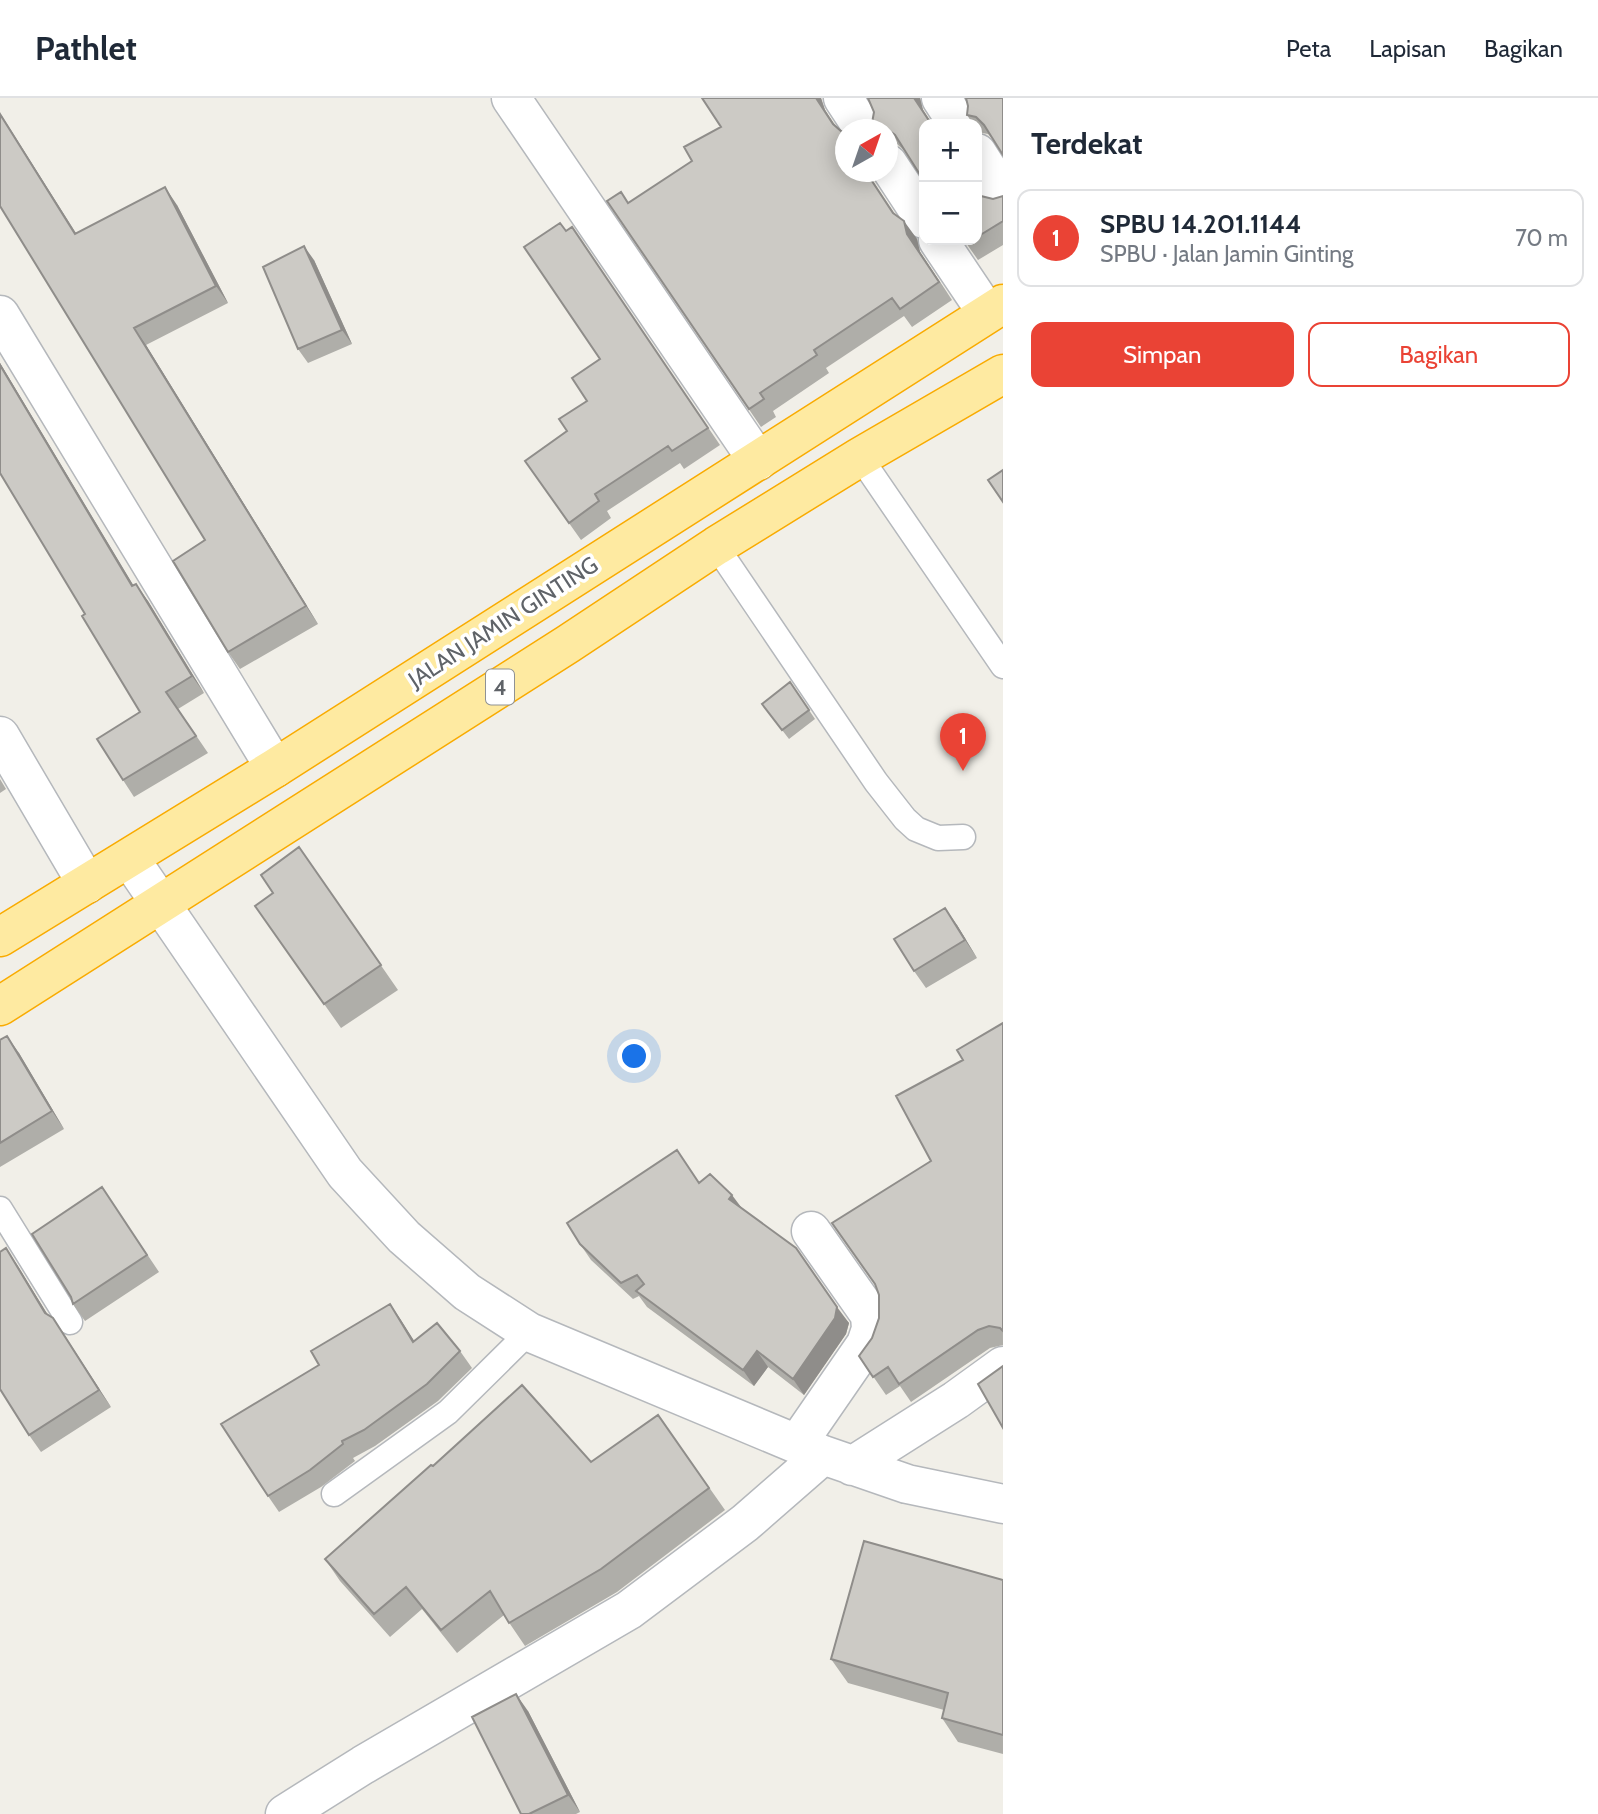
<!DOCTYPE html>
<html lang="id">
<meta charset="utf-8">
<style>
:root{--surface:#fff;--page:#f2f2f3;--text:#1f2937;--muted:#747a83;--line:#e0e1e3;--accent:#ea4335}
body{margin:0;font-family:Cabin,sans-serif;background:var(--page);color:var(--text)}
.controls{position:absolute;right:21px;top:21px;display:grid;overflow:hidden;border-radius:14px;box-shadow:0 4px 18px #0003}
.controls button{width:63px;height:63px;display:grid;place-items:center;padding:0;border:0;border-bottom:2px solid var(--line);background:var(--surface);color:var(--text);font:35px sans-serif}
.compass{position:absolute;left:835px;top:21px;width:63px;height:63px;border-radius:50%;background:var(--surface);box-shadow:0 4px 18px #0003;rotate:40deg}
.you{position:absolute;left:635px;top:959px;width:24px;height:24px;margin:-18px;border:5px solid #fff;border-radius:50%;background:#1a73e8;box-shadow:0 0 0 10px #1a73e833}
.badge{display:grid;place-items:center;width:46px;height:46px;border-radius:50%;background:var(--accent);color:#fff;font-size:23px;font-weight:700}
.pin{position:absolute;translate:-50% -58px;filter:drop-shadow(0 2px 4px #0008)}
.pin::after{content:'';position:absolute;top:37px;width:24px;height:21px;background:inherit;clip-path:polygon(0 0,100% 0,50% 100%)}
.list{margin:0;padding:0;list-style:none}
h2{display:flex;justify-content:space-between;align-items:center;height:91px;margin:0;padding:0 28px;font-size:30px}
h2 small{font-size:23px;font-weight:400;color:var(--muted)}
.list li{display:grid;grid-template-columns:46px 1fr auto;gap:21px;align-items:center;box-sizing:border-box;height:98px;margin:0 14px 14px;padding:0 14px;border:2px solid var(--line);border-radius:14px}
.list b{display:block;font-size:26px;white-space:nowrap}
.list p{margin:0;font-size:23px;white-space:nowrap;color:var(--muted)}
.list em{font-size:23px;font-style:normal;color:var(--muted)}
.actions{display:flex;gap:14px;padding:21px 28px}
.actions a{flex:1;padding:16px 0;border:2px solid var(--accent);border-radius:14px;text-align:center;font-size:24px;color:var(--accent)}
.actions .main{background:var(--accent);color:#fff}
.map{position:relative;flex:none;width:1003px;height:1716px;overflow:hidden}
header{display:flex;align-items:center;gap:42px;box-sizing:border-box;height:98px;padding:0 35px;background:var(--surface);border-bottom:2px solid var(--line)}
header strong{font-size:33px}
nav{display:flex;gap:38px;margin-inline-start:auto;font-size:24px}
main{display:flex}
aside{flex:1;background:var(--surface)}
.map>svg:first-child{display:block}
</style>
<header>
<strong>Pathlet</strong>
<nav><a>Peta</a><a>Lapisan</a><a>Bagikan</a></nav>
</header>
<main>
<div class="map">
<svg width="1003" height="1716" viewBox="0 0 1003 1716">
<rect width="100%" height="100%" fill="#f1efe8"/>
<g fill="none" stroke-linecap="round" stroke-linejoin="round">
<defs>
<path id="service" d="M 860,359 L 1003,568
M 716,448 L 876,684 L 905,721 L 916,731 L 938,740 L 963,739
M 0,1111 L 70,1224
M 334,1396 L 448,1314 L 529,1234"/>
<path id="minor" d="M 511,0 L 758,363
M 843,0 L 864,32
M 941,0 L 958,26
M 977,55 L 1003,96
M 888,66 L 924,121
M 938,142 L 987,215
M 0,217 L 275,670
M 0,638 L 87,786
M 130,761 L 345,1075 L 404,1139 L 467,1194 L 529,1234 L 823,1357 L 907,1386 L 1003,1406
M 797,1346 L 866,1246 L 871,1231 L 870,1217 L 811,1133
M 852,1368 L 956,1302 L 1003,1268
M 285,1716 L 363,1667 L 629,1512 L 745,1425 L 823,1357"/>
<path id="trunk" d="M 0,839 L 275,670 L 1003,206
M 0,908 L 568,546 L 716,448 L 860,359 L 1003,276"/>
</defs>
<!-- service casing -->
<use href="#service" stroke="#b5b8bc" stroke-width="27"/>
<!-- minor casing -->
<use href="#minor" stroke="#b5b8bc" stroke-width="41"/>
<!-- trunk casing -->
<use href="#trunk" stroke="#f9ab00" stroke-width="41"/>
<!-- service -->
<use href="#service" stroke="#fff" stroke-width="24"/>
<!-- minor -->
<use href="#minor" stroke="#fff" stroke-width="38"/>
<!-- trunk -->
<use href="#trunk" stroke="#feeaa1" stroke-width="38"/>
</g>
<!-- wall -->
<path fill="#afaea9" d="M 702,0 L 821,0 L 825,12 L 895,116 L 917,141 L 920,154 L 952,202 L 912,229 L 904,218 L 826,270 L 829,275 L 773,313 L 776,319 L 761,329 L 607,103 L 628,105 L 692,63 L 721,29 Z
M 868,0 L 920,0 L 923,12 L 930,23 L 905,53 L 897,46 L 887,44 L 887,32 L 869,32 L 868,30 L 872,25 L 874,14 Z
M 966,0 L 993,41 L 988,36 L 978,34 L 977,32 L 977,26 L 973,26 L 967,17 L 968,8 Z
M 0,15 L 76,135 L 177,107 L 228,205 L 146,247 L 318,526 L 240,571 L 228,554 L 205,442 Z
M 977,95 L 981,98 L 993,101 L 1003,98 L 1003,147 L 978,162 L 964,142 L 977,142 Z
M 572,129 L 720,347 L 684,371 L 680,365 L 607,413 L 611,420 L 581,442 L 525,363 L 567,333 L 587,303 L 600,261 L 566,133 Z
M 314,162 L 352,246 L 308,265 L 298,251 Z
M 0,265 L 133,487 L 148,503 L 204,595 L 178,611 L 208,655 L 134,699 L 123,682 L 140,614 L 85,516 L 0,375 Z
M 790,584 L 815,621 L 789,641 L 762,606 Z
M 0,681 L 6,691 L 0,695 Z
M 299,749 L 398,892 L 341,930 L 255,808 L 273,795 Z
M 957,827 L 977,860 L 926,890 L 914,873 Z
M 1003,925 L 1003,1247 L 990,1250 L 911,1304 L 900,1288 L 886,1297 L 859,1258 L 872,1240 L 879,1220 L 931,1063 L 963,962 Z
M 0,942 L 19,955 L 64,1031 L 0,1069 Z
M 699,1084 L 742,1110 L 849,1225 L 846,1236 L 804,1297 L 768,1269 L 754,1288 L 647,1209 L 639,1198 L 633,1201 L 591,1162 L 580,1146 Z
M 102,1089 L 159,1174 L 85,1223 L 73,1206 Z
M 6,1150 L 48,1217 L 53,1220 L 65,1238 L 111,1309 L 41,1354 L 29,1337 Z
M 390,1206 L 414,1243 L 460,1253 L 472,1270 L 438,1303 L 375,1348 L 353,1360 L 355,1363 L 321,1389 L 279,1414 L 268,1398 L 319,1267 Z
M 658,1317 L 725,1412 L 617,1494 L 525,1548 L 504,1517 L 457,1555 L 422,1511 L 390,1539 L 340,1483 L 325,1461 L 433,1368 L 591,1364 Z
M 1003,1482 L 1003,1656 L 958,1644 L 942,1620 L 944,1612 L 848,1585 L 831,1561 Z
M 528,1613 L 580,1714 L 576,1716 L 521,1716 Z"/>
<!-- shaded-wall -->
<path fill="#8f8d8a" d="M 816,0 L 821,0 L 825,12 L 845,44 Z
M 914,0 L 920,0 L 923,12 L 932,26 Z
M 0,15 L 7,26 L 87,153 L 75,136 Z
M 165,89 L 177,107 L 228,205 L 216,188 Z
M 904,123 L 917,141 L 920,154 L 952,202 L 907,136 Z
M 304,148 L 314,162 L 352,246 L 342,232 Z
M 134,230 L 146,247 L 318,526 L 306,508 Z
M 0,265 L 144,505 L 132,488 L 0,267 Z
M 136,486 L 148,503 L 204,595 L 192,578 Z
M 945,810 L 957,827 L 977,860 L 965,842 Z
M 7,938 L 19,955 L 64,1031 L 52,1013 Z
M 732,1097 L 744,1113 L 729,1101 Z
M 6,1150 L 18,1168 L 57,1232 L 45,1215 Z
M 390,1206 L 401,1222 L 425,1260 L 413,1244 Z
M 837,1209 L 849,1225 L 846,1236 L 804,1297 L 793,1281 Z
M 53,1220 L 65,1238 L 111,1309 L 99,1292 Z
M 757,1253 L 768,1269 L 754,1288 L 743,1272 Z
M 516,1596 L 528,1613 L 580,1714 L 568,1697 Z"/>
<!-- building -->
<path fill="#cccac5" stroke="#8f8d8a" stroke-width="2" d="M 702,0 L 816,0 L 833,26 L 841,33 L 845,34 L 845,74 L 866,74 L 893,115 L 904,123 L 907,136 L 939,184 L 900,211 L 892,200 L 814,252 L 817,257 L 760,295 L 764,301 L 749,311 L 607,103 L 621,94 L 628,105 L 692,63 L 684,49 L 721,29 Z
M 868,0 L 914,0 L 928,21 L 933,26 L 924,26 L 924,83 L 895,37 L 886,30 L 876,28 L 868,30 L 872,25 L 874,14 Z
M 966,0 L 1003,0 L 1003,57 L 984,27 L 976,19 L 967,17 L 968,8 Z
M 0,16 L 75,136 L 165,89 L 216,188 L 134,230 L 306,508 L 228,554 L 173,463 L 205,442 L 0,108 Z
M 977,95 L 981,98 L 993,101 L 1003,98 L 1003,123 L 977,139 Z
M 560,125 L 566,133 L 572,129 L 708,330 L 672,353 L 668,348 L 595,396 L 599,403 L 569,425 L 525,363 L 567,333 L 559,321 L 587,303 L 572,280 L 600,261 L 524,149 Z
M 964,142 L 973,142 L 967,146 Z
M 304,148 L 342,232 L 298,251 L 263,169 Z
M 0,267 L 132,488 L 136,486 L 192,578 L 166,594 L 196,638 L 123,682 L 97,641 L 140,614 L 82,518 L 85,516 L 0,375 Z
M 1003,372 L 1003,404 L 988,382 Z
M 790,584 L 809,612 L 782,632 L 762,606 Z
M 299,749 L 381,867 L 324,906 L 255,808 L 273,795 L 261,777 Z
M 945,810 L 965,842 L 914,873 L 894,841 Z
M 1003,925 L 1003,1233 L 1000,1230 L 989,1228 L 978,1232 L 899,1286 L 888,1269 L 873,1279 L 859,1258 L 872,1240 L 879,1220 L 879,1197 L 875,1186 L 832,1125 L 931,1063 L 896,998 L 963,962 L 957,952 Z
M 7,938 L 52,1013 L 0,1045 L 0,942 Z
M 677,1052 L 699,1085 L 710,1076 L 732,1097 L 729,1101 L 796,1150 L 837,1209 L 835,1220 L 793,1281 L 757,1253 L 743,1272 L 636,1193 L 644,1186 L 637,1177 L 621,1185 L 580,1146 L 567,1125 Z
M 102,1089 L 147,1157 L 73,1206 L 71,1199 L 32,1136 Z
M 6,1150 L 45,1215 L 53,1220 L 99,1292 L 29,1337 L 0,1291 L 0,1154 Z
M 390,1206 L 413,1244 L 437,1225 L 460,1253 L 427,1286 L 364,1332 L 342,1343 L 343,1346 L 310,1372 L 268,1398 L 221,1326 L 319,1267 L 311,1253 Z
M 1003,1268 L 1003,1330 L 978,1286 Z
M 522,1287 L 591,1364 L 658,1317 L 709,1390 L 601,1471 L 509,1525 L 490,1493 L 441,1532 L 406,1489 L 374,1516 L 325,1461 L 431,1367 L 433,1368 Z
M 864,1443 L 1003,1482 L 1003,1637 L 942,1620 L 948,1595 L 831,1561 Z
M 516,1596 L 568,1697 L 529,1716 L 521,1716 L 472,1619 Z"/>
<g text-anchor="middle" dominant-baseline="central" stroke-width="7" stroke-linejoin="round" paint-order="stroke">
<!-- shield labels -->
<rect fill="#fff" stroke="#8f9295" stroke-width="2" x="486" y="571.5" width="28" height="35" rx="5"/>
<g font-size="21" font-weight="bold" fill="#5f6368">
<text x="500" y="589">4</text>
</g>
<!-- street labels -->
<g font-size="23" fill="#5f6368" stroke="#fff">
<text transform="translate(503 524) rotate(-33)">JALAN JAMIN GINTING</text>
</g>
</g>
</svg>
<div class="controls">
<button>+</button>
<button>−</button>
</div>
<svg class="compass" viewBox="-18 -18 36 36"><path d="M0-13l5 13h-10z" fill="#e53935"/><path d="M0 13l5-13h-10z" fill="#747a83"/></svg>
<div class="you"></div>
<div class="pin badge" style="left:963px;top:673px">1</div>
</div>
<aside>
<h2>Terdekat<small></small></h2>
<ul class="list">
<li><span class="badge">1</span><div><b>SPBU 14.201.1144</b><p>SPBU · Jalan Jamin Ginting</p></div><em>70 m</em></li>
</ul>
<div class="actions"><a class="main">Simpan</a><a>Bagikan</a></div>
</aside>
</main>
